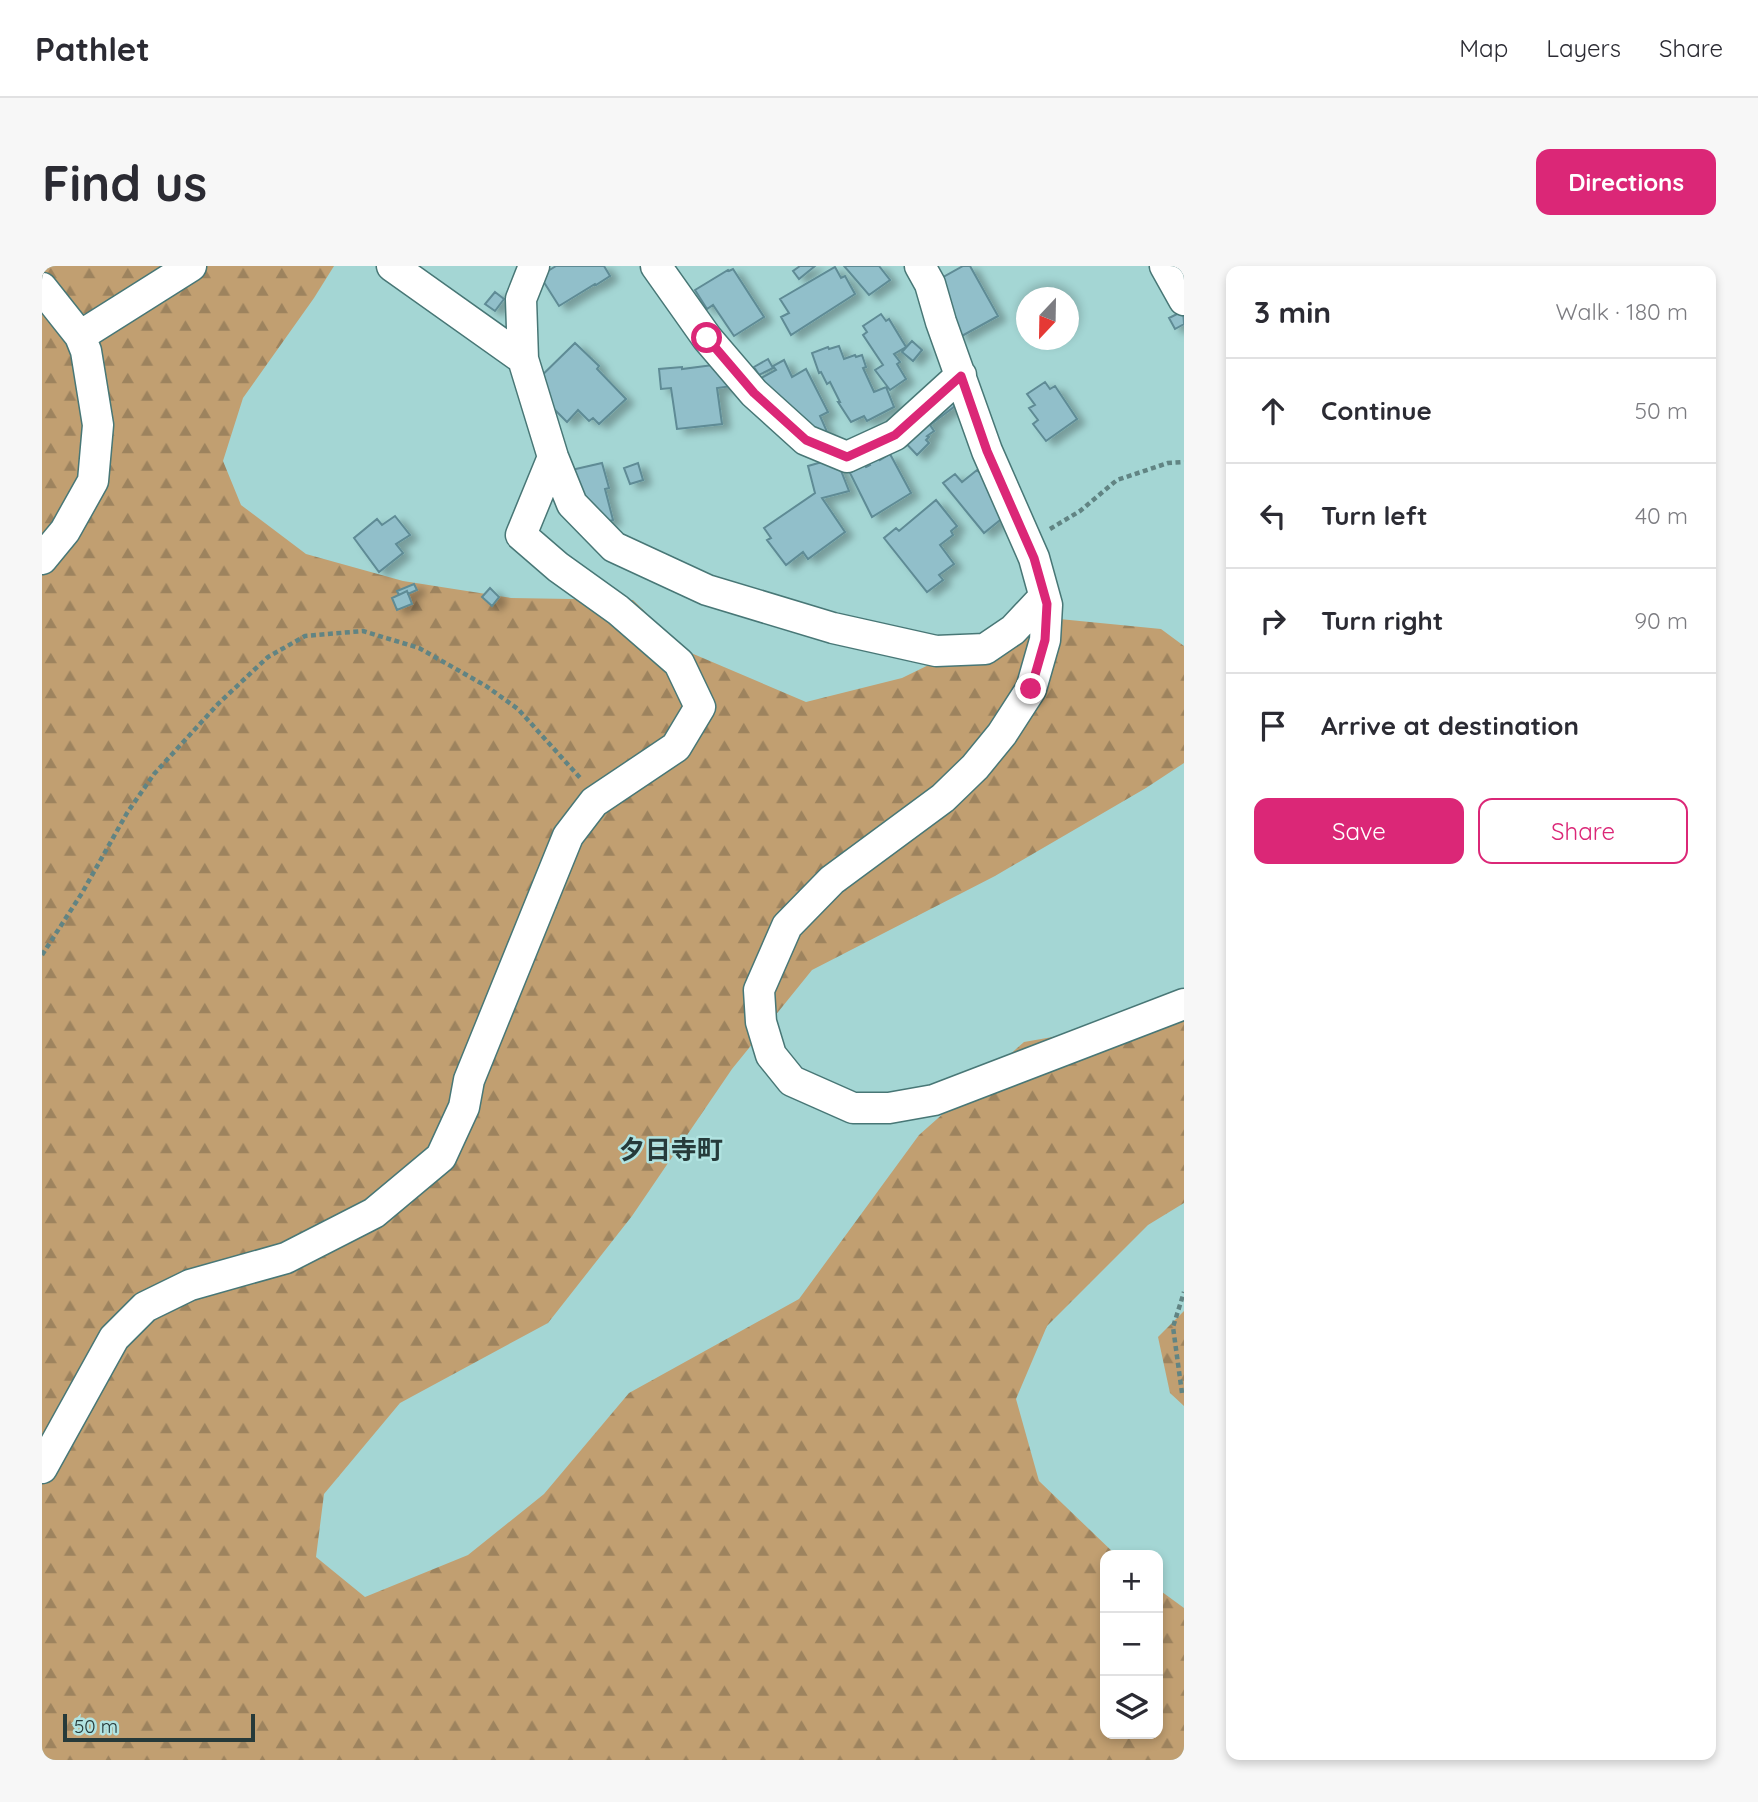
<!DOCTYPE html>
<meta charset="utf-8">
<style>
:root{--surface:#fff;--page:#f7f7f7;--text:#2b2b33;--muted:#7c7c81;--line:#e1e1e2;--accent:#db2777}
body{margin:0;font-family:Quicksand,"Noto Sans JP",sans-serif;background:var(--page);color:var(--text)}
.controls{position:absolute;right:21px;bottom:21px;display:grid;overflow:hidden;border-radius:14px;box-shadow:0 4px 10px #0003}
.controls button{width:63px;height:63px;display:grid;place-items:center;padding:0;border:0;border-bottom:2px solid var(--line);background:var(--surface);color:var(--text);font:35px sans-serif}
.compass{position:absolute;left:974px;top:21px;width:63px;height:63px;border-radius:50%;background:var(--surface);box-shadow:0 4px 10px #0003;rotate:202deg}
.scale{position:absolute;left:21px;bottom:18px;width:192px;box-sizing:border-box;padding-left:7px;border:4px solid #263a3a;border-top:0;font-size:19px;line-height:24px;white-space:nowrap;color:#263a3a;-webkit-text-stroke:5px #b1e3e1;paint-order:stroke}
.stop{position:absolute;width:21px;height:21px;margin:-16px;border:5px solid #db2777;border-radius:50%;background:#fff}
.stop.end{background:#db2777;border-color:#fff;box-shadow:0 2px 7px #0008}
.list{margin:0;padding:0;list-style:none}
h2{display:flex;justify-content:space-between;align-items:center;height:91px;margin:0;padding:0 28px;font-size:30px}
h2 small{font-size:23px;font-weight:400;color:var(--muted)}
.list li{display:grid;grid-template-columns:46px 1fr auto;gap:21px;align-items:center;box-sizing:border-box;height:105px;padding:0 28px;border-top:2px solid var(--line)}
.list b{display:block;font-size:26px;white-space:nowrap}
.list em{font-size:23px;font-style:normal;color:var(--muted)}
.actions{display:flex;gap:14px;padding:21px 28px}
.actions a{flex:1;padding:16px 0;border:2px solid var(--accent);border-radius:14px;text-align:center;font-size:24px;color:var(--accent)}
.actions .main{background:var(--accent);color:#fff}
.icon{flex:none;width:38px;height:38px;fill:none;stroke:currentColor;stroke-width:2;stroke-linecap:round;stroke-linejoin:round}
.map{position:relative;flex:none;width:1142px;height:1494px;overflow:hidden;border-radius:14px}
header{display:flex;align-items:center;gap:42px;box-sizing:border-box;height:98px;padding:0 35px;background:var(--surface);border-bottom:2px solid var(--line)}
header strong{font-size:33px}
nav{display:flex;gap:38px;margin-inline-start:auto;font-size:24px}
.intro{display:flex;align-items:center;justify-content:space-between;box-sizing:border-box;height:168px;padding:0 42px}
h1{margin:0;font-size:49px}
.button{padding:18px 32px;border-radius:14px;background:var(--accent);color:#fff;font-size:24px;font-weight:700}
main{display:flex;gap:42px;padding:0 42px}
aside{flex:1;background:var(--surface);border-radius:14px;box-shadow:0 4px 10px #0003}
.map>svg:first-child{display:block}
</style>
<header>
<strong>Pathlet</strong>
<nav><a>Map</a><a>Layers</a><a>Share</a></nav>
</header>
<div class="intro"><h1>Find us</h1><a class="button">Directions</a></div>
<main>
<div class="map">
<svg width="1142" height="1494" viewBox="0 0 1142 1494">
<defs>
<pattern id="forest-firs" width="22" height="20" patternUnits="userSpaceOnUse" patternTransform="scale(1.75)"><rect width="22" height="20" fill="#c19f71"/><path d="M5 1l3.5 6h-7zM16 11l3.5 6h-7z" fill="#9d835e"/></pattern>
<filter id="shadow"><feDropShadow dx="8" dy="4.5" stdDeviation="3.5" flood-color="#0004"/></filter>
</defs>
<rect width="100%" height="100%" fill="#a4d6d4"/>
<!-- forest -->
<path fill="url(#forest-firs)" d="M 0,0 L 292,0 L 272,32 L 201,132 L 181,195 L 199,239 L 264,288 L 361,315 L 469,332 L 591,334 L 642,384 L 764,436 L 860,412 L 987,350 L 1119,363 L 1142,380 L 1142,497 L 1104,522 L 953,610 L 770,704 L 690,803 L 590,950 L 506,1057 L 358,1137 L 282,1228 L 274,1291 L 323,1331 L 426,1289 L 502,1228 L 587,1127 L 757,1033 L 877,869 L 982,776 L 1142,748 L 1142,937 L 1106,959 L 1005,1060 L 974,1133 L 997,1215 L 1074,1289 L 1063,1289 L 1063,1468 L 1116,1468 L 1116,1323 L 1142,1342 L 1142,1494 L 0,1494 Z
M 1142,1045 L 1142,1140 L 1128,1127 L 1116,1071 Z"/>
<!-- building -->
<path fill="#91bfca" stroke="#5e8b95" stroke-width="2" filter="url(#shadow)" d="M 514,0 L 562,0 L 568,10 L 554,19 L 553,18 L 517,40 L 498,10 Z
M 758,0 L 773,0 L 757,13 L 751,5 Z
M 802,0 L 837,0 L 848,14 L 827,29 Z
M 921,0 L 928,0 L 956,50 L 918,71 L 896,14 Z
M 793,1 L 799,12 L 803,10 L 813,28 L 749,69 L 739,51 L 747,47 L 738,33 Z
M 691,3 L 722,51 L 692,70 L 671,39 L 665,43 L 653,24 L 686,4 L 687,5 Z
M 453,26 L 462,33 L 453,45 L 443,38 Z
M 1141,45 L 1142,58 L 1133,63 L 1127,52 Z
M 839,48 L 844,55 L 847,53 L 864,81 L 852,88 L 858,96 L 855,98 L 864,113 L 848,124 L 833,104 L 841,99 L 821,69 L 825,66 L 821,60 Z
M 870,75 L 880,84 L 871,95 L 860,86 Z
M 533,77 L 557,100 L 555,103 L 584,133 L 557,158 L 551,152 L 547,155 L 536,144 L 525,156 L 489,120 Z
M 797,80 L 802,93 L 813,89 L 814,91 L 820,89 L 824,101 L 821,102 L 832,126 L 844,121 L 852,141 L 825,155 L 822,150 L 809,156 L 796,136 L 798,136 L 788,116 L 785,118 L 779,106 L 777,107 L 770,87 L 786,81 L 787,83 Z
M 726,93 L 731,102 L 717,109 L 712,101 Z
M 742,94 L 750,111 L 764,103 L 786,146 L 778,150 L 786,168 L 733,146 L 719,112 L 734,104 L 731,100 Z
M 742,94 L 750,111 L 764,103 L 786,146 L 778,150 L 786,168 L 733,146 L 719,112 L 734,104 L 731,100 Z
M 686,97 L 690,120 L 675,122 L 680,158 L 635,163 L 629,122 L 619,123 L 617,103 L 640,101 L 640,103 Z
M 1003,116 L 1008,123 L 1013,120 L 1035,153 L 1004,175 L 991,158 L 996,154 L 987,142 L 993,139 L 985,128 Z
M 898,120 L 913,140 L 888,159 L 892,165 L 885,170 L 887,171 L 884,174 L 887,177 L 875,189 L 858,171 Z
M 848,188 L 869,227 L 830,251 L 808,207 L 822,199 L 824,201 L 828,199 L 827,197 L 837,191 L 838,194 Z
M 794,192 L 807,225 L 780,232 L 803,266 L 766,293 L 761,286 L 744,299 L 725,274 L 729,272 L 722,262 L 773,227 L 766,200 Z
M 560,197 L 567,222 L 563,223 L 571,254 L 540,262 L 525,205 Z
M 596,197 L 601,214 L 588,218 L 582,202 Z
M 935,204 L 973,242 L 942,267 L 901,217 L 913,208 L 920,216 Z
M 894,234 L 915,260 L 909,265 L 911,269 L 898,279 L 912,298 L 897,309 L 901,314 L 885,326 L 842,272 L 854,262 L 857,265 Z
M 353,250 L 368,269 L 354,278 L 361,287 L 337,306 L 312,272 L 335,253 L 340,259 Z
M 372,318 L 375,324 L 366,328 L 365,325 L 357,329 L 355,325 Z
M 448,322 L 457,331 L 450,340 L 440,331 Z
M 365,325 L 370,338 L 355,344 L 350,332 Z"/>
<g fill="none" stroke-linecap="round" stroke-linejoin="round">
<defs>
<path id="street" d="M 350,0 L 481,93
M 492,0 L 479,33 L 481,93 L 511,191 L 530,238 L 572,281 L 665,324 L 791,362 L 894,385 L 943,383 L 971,364 L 1002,331
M 614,0 L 665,72 L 712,127 L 764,174 L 805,191 L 853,169 L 919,109
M 878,0 L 888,18 L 899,56 L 945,185 L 992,292 L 1005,339 L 1003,374 L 989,423 L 960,468 L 933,501 L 901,532 L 790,614 L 745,660 L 717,724 L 719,756 L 729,789 L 750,815 L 811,842 L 847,842 L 892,834 L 1142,738
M 1123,0 L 1142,34
M 0,22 L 38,70 L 44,85 L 56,159 L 51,215 L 23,265 L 0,293
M 38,70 L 149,0
M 0,1202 L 72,1072 L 103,1041 L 148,1019 L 244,992 L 332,947 L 399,891 L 422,841 L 427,814 L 526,570 L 552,536 L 634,481 L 658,441 L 637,397 L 576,344 L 516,301 L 479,269 L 511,191"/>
</defs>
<!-- street casing -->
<use href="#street" stroke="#487776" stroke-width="33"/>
<!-- path -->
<path stroke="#618483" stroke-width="4.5" stroke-dasharray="5 3.5" stroke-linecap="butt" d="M 1008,263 L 1038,245 L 1075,214 L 1126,197 L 1142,196
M 0,689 L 40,627 L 85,547 L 112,508 L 176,438 L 212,404 L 226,391 L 263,370 L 321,365 L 377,382 L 444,420 L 476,443 L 540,514
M 1140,1127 L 1131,1061 L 1142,1026"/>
<!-- street -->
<use href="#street" stroke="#fff" stroke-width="30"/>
</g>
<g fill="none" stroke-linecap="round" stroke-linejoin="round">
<!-- route -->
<path stroke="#db2777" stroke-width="9" d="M 665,72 L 712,127 L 764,174 L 805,191 L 853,169 L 919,110 L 945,185 L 992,292 L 1005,338 L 1003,374 L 989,423"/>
</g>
<g text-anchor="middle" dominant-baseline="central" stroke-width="5" stroke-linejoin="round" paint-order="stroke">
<!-- quarter labels -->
<g font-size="26" font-weight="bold" fill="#263a3a" stroke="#b1e3e1">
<text x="629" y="883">夕日寺町</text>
</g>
</g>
</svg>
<div class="controls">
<button>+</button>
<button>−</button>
<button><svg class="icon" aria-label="layers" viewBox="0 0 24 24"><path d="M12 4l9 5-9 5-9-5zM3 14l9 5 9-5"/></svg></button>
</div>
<svg class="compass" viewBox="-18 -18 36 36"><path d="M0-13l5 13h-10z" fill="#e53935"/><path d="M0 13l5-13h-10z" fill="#7c7c81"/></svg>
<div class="scale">50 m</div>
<div class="stop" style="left:665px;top:72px"></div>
<div class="stop end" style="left:989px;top:423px"></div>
</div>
<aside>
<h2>3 min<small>Walk · 180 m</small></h2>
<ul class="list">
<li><svg class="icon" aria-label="ahead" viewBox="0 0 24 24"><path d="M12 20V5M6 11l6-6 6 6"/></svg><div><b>Continue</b></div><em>50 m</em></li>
<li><svg class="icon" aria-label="left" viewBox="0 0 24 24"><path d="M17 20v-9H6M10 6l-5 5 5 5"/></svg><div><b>Turn left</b></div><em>40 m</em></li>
<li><svg class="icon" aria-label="right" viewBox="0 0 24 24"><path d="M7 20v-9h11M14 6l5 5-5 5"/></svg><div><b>Turn right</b></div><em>90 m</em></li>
<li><svg class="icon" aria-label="arrive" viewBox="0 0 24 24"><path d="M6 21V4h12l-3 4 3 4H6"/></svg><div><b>Arrive at destination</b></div></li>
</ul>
<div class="actions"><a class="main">Save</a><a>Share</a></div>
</aside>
</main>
